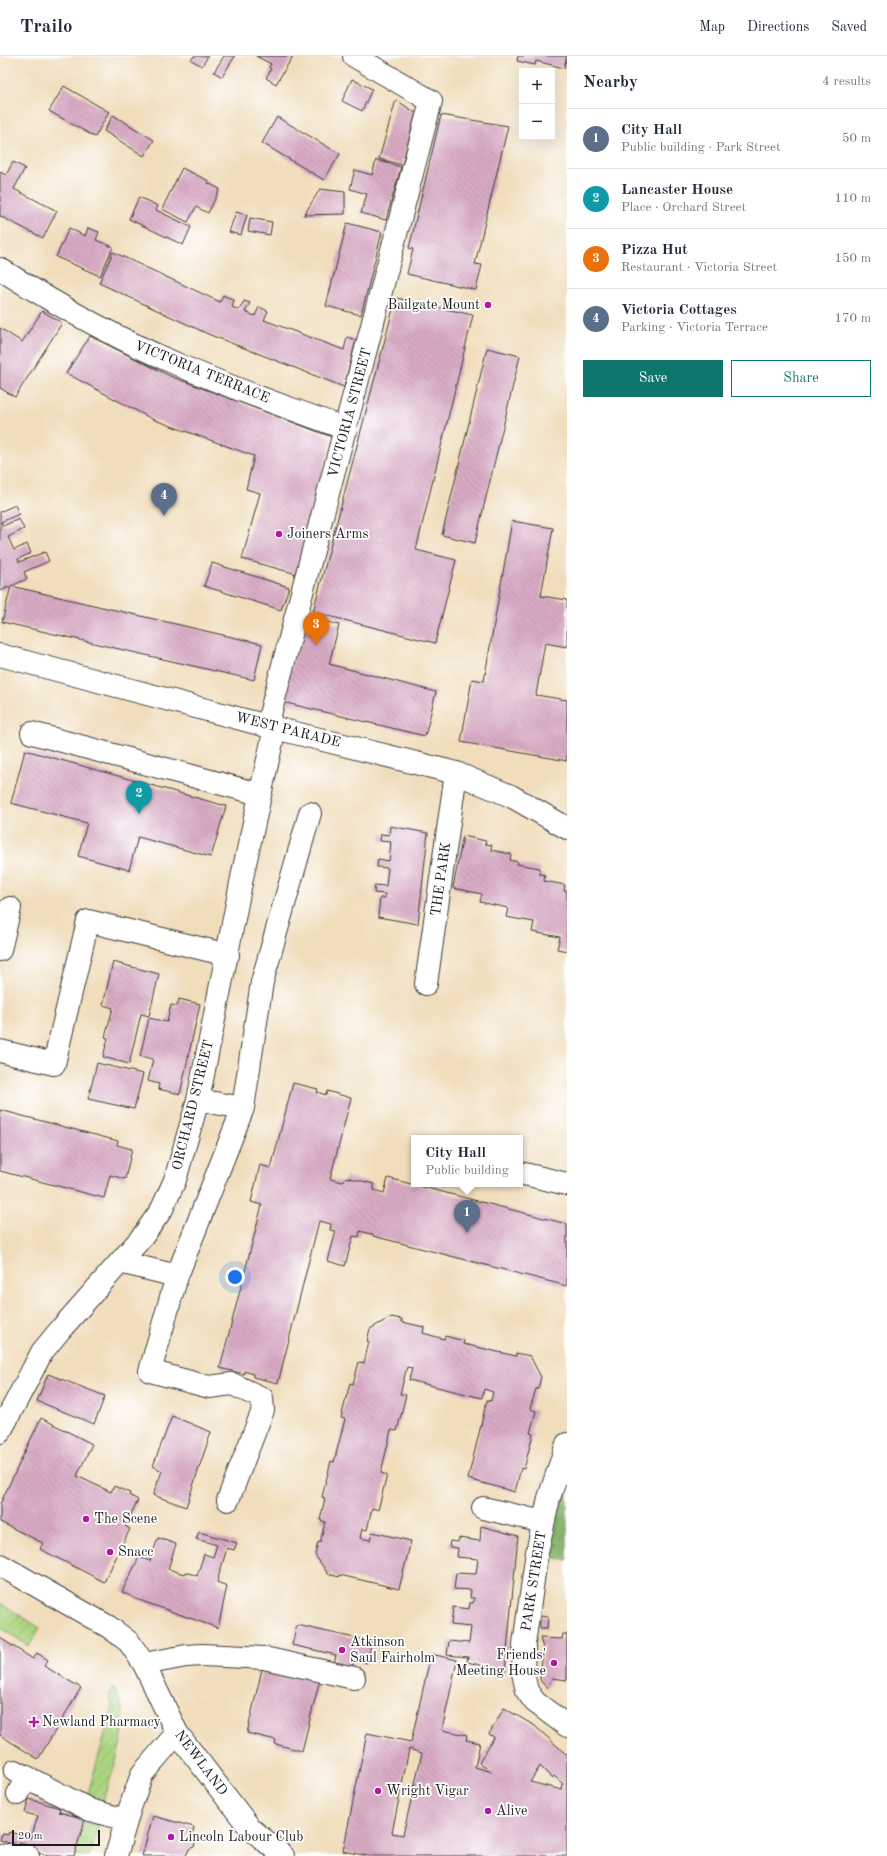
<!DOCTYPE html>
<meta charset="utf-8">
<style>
:root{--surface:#fff;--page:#f2f2f3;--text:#1f2937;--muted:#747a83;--line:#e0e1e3;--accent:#0f766e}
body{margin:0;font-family:"Old Standard TT",serif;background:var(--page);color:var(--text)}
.controls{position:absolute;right:12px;top:12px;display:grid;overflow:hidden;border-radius:0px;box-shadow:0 4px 16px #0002}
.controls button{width:36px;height:36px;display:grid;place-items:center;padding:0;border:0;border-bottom:1px solid var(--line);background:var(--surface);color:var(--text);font:20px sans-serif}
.scale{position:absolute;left:12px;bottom:10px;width:88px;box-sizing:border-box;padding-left:4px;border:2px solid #1c1c1c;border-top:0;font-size:11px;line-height:14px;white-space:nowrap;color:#1c1c1c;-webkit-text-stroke:3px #fff;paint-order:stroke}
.you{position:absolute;left:235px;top:1221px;width:14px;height:14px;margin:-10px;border:3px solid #fff;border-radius:50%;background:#1a73e8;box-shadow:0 0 0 6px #1a73e833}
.badge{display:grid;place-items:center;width:26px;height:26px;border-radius:50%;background:var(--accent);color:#fff;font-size:13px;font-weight:700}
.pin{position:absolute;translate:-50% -33px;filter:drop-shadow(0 1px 2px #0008)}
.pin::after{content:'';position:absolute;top:21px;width:14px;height:12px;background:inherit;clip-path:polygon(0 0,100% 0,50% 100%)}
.popup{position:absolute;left:411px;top:1079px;width:112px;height:52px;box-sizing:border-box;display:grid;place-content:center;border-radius:0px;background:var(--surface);filter:drop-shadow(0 1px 3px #0005);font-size:13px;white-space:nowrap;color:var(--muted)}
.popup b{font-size:15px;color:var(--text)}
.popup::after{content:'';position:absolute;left:50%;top:100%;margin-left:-8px;border:8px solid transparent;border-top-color:var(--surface)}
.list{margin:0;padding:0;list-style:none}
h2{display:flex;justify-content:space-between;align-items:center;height:52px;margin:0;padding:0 16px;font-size:17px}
h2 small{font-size:13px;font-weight:400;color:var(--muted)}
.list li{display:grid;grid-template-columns:26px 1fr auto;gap:12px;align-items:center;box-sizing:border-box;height:60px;padding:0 16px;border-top:1px solid var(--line)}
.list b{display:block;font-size:15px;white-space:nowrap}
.list p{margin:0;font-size:13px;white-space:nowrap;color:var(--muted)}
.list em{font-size:13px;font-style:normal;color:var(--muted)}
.actions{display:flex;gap:8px;padding:12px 16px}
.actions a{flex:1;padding:9px 0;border:1px solid var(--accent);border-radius:0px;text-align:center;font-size:14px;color:var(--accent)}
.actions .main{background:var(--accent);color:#fff}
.map{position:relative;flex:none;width:567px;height:1800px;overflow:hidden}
header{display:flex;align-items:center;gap:24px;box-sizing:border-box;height:56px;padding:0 20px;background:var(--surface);border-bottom:1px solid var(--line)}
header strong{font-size:19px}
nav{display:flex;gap:22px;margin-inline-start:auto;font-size:14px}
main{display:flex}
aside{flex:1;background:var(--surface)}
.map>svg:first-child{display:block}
</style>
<header>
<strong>Trailo</strong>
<nav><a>Map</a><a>Directions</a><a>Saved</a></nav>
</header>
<main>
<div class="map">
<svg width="567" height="1800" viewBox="0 0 567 1800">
<defs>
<pattern id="forest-crowns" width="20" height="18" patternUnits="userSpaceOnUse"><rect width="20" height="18" fill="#88b66e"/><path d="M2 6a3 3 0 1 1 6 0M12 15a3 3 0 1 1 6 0" fill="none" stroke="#6e935a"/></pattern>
<pattern id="garden-furrows" width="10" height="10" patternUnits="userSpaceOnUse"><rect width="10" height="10" fill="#abd47f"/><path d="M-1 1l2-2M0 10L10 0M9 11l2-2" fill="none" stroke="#93b56d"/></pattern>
<pattern id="building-back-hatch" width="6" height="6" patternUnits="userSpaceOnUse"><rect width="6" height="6" fill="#d8aac4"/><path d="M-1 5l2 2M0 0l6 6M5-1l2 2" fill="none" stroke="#b992a8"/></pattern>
</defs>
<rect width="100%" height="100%" fill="#fff"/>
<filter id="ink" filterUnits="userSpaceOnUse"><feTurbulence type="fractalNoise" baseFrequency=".025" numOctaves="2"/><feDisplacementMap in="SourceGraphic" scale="8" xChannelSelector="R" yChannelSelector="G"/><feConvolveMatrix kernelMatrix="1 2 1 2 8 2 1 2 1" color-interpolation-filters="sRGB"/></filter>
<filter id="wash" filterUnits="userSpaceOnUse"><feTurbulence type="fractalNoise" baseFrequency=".012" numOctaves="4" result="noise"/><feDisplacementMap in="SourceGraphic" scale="16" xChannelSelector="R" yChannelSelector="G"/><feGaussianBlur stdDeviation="0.9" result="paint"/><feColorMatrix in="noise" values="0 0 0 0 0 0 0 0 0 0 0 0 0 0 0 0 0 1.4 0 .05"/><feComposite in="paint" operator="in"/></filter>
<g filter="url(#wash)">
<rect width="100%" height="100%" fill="#f0ddbc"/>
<!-- forest -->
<path fill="url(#forest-crowns)" stroke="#526945" d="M 567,1426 L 567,1505 L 549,1500 Z"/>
<!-- garden -->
<path fill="url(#garden-furrows)" stroke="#64784e" d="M 0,1547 L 40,1572 L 29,1590 L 0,1571 Z
M 113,1632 C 137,1663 112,1714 102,1747 L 87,1741 L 112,1653 L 112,1649 L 109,1639 Z
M 85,1763 L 99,1767 L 90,1800 L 74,1800 Z"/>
<g id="blocks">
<!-- building -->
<path fill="url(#building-back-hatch)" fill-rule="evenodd" d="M 194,0 L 208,0 L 202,10 L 191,4 Z
M 224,0 L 235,0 L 222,21 L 214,16 Z
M 256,0 L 293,0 L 276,28 L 266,22 L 271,13 L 269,12 L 271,8 Z
M 518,0 L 567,0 L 564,12 L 536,5 L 535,9 L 517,5 Z
M 352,23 L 372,33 L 362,55 L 342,45 Z
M 64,30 L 109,56 L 95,81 L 49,55 Z
M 396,44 L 416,57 L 402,109 L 379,103 Z
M 113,59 L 154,84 L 144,100 L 104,75 Z
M 441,59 L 508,70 L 475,208 L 482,209 L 476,234 L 407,218 L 413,193 L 409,192 Z
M 277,61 L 340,98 L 324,124 L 262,87 Z
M 376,104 L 401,111 L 386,164 L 361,157 L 367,138 L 350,133 L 355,114 L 372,119 Z
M 13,106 L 25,112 L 14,133 L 57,155 L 43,182 L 0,160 L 0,116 L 6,119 Z
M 182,112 L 209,125 L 208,127 L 220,133 L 208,157 L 196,151 L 188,166 L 162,153 Z
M 320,133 L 345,136 L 345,158 L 304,159 Z
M 139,141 L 158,150 L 156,154 L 191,171 L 183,189 L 129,163 Z
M 236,156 L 247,159 L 241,179 L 229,176 Z
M 250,162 L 272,166 L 270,179 L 248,175 Z
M 347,167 L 382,176 L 361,259 L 326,250 Z
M 69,172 L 85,180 L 88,172 L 99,176 L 96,184 L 113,191 L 100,220 L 56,201 Z
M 113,196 L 220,246 L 223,239 L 234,244 L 232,251 L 239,254 L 244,245 L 250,247 L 245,256 L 255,260 L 259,251 L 268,255 L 264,264 L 344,294 L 347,281 L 356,284 L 344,331 L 208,278 L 99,227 Z
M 396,242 L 473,259 L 416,494 L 456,504 L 435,587 L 313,556 Z
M 42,255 L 62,267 L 15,341 L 0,332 L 0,272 L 22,286 Z
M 90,280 L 170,320 L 332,381 L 297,518 L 242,503 L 260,437 L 246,433 L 254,400 L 152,363 L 66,317 Z
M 487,292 L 520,300 L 475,487 L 442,479 Z
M 15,449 L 19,458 L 1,466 L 3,470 L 19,463 L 24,473 L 8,481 L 14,494 L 27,488 L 31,497 L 18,503 L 19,506 L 45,496 L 49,505 L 24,516 L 27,523 L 0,535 L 0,456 Z
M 512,465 L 553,472 L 541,540 L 567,544 L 567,591 L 545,587 L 536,639 L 567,644 L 567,705 L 461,686 L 472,623 L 484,625 Z
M 212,507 L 289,531 L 281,554 L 204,530 Z
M 11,530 L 262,588 L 254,624 L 2,566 Z
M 305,560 L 339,569 L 329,608 L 436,636 L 425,680 L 282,646 Z
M 25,694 L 226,750 L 211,801 L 138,781 L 129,814 L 78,800 L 87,767 L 11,747 Z
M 390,770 L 428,777 L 418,868 L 378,861 L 380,842 L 385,842 L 385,838 L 374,837 L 375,829 L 386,830 L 388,812 L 377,811 L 378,803 L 389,805 L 391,786 L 380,785 L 381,778 L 389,779 Z
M 463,780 L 486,785 L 485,788 L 492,789 L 491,794 L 511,798 L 510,804 L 518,806 L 517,808 L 540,812 L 539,818 L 545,819 L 544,825 L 565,829 L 564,835 L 567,835 L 567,895 L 557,893 L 560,881 L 532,876 L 534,866 L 506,861 L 508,852 L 480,846 L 482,838 L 453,832 Z
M 113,906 L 159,918 L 149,960 L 141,958 L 129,1008 L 103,1001 L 108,982 L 105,981 L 113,952 L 103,949 Z
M 179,943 L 200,948 L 180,1038 L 158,1033 L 159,1028 L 148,1025 L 153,1003 L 140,1000 L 149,962 L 167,966 L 171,949 L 177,950 Z
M 97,1007 L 143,1018 L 134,1053 L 88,1043 Z
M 293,1027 L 318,1033 L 317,1036 L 326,1039 L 327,1035 L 351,1042 L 330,1123 L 343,1126 L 346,1121 L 374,1128 L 374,1134 L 384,1137 L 388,1122 L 567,1168 L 567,1230 L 373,1180 L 374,1179 L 360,1175 L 359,1181 L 353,1180 L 345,1210 L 328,1205 L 336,1175 L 330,1174 L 331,1168 L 319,1165 L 278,1327 L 253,1321 L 253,1318 L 244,1315 L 244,1318 L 220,1312 L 262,1149 L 251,1146 L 260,1109 L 271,1112 Z
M 0,1054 L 118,1085 L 117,1089 L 132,1093 L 125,1123 L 110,1119 L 104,1142 L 0,1115 Z
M 391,1261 L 402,1263 L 402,1266 L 424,1271 L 423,1277 L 444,1283 L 445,1280 L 464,1285 L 463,1288 L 516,1300 L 516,1297 L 530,1300 L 541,1321 L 538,1333 L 536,1333 L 530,1353 L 536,1355 L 530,1377 L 533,1378 L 524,1413 L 521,1412 L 515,1436 L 468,1423 L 487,1344 L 491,1345 L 493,1336 L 484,1333 L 482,1342 L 409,1324 L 412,1312 L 407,1311 L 400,1338 L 406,1339 L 397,1375 L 391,1374 L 381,1417 L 387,1419 L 378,1454 L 372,1452 L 367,1474 L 362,1473 L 360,1482 L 370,1484 L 372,1476 L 411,1485 L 399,1533 L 340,1519 L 339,1521 L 328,1518 L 315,1499 L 318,1486 L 320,1487 L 325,1466 L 320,1464 L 325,1442 L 322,1441 L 331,1405 L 334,1406 L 345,1363 L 341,1362 L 350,1327 L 353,1328 L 359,1306 L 364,1307 L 369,1286 L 367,1285 L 370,1273 Z
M 48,1318 L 105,1340 L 94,1368 L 37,1345 Z
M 172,1360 L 211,1376 L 186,1451 L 153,1439 L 162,1415 L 153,1410 Z
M 41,1362 L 92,1388 L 77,1420 L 111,1436 L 114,1430 L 130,1437 L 129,1439 L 138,1444 L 125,1470 L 130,1473 L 104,1526 L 40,1493 L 43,1487 L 0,1466 L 0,1448 Z
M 481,1470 L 518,1480 L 505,1615 L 467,1606 L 468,1601 L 447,1599 L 449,1585 L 469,1587 L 471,1571 L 451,1569 L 453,1551 L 469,1553 L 470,1547 L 473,1547 L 474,1542 L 470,1542 L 471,1534 L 454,1533 L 456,1517 L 476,1518 L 478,1503 L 457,1501 L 458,1492 L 449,1491 L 450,1485 L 458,1486 L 459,1482 L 480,1485 Z
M 199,1476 L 237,1487 L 234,1494 L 227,1492 L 217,1526 L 227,1530 L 218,1572 L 136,1543 L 122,1536 L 139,1501 L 150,1505 L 158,1482 L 176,1488 L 168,1513 L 184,1518 L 185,1516 L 197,1520 L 204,1498 L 213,1501 L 217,1489 L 196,1483 Z
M 540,1560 L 548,1561 L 547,1573 L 540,1573 Z
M 297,1569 L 372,1586 L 367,1607 L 354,1604 L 352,1612 L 334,1608 L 336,1599 L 292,1589 Z
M 563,1578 L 567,1578 L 567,1624 L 552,1622 L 547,1632 L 540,1624 L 543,1592 L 540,1582 L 562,1583 Z
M 0,1582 L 33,1603 L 37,1597 L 48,1604 L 44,1610 L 81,1632 L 38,1703 L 0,1679 Z
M 431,1598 L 457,1604 L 442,1674 L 467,1679 L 466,1684 L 480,1687 L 475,1711 L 492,1716 L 479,1707 L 494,1681 L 489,1678 L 504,1652 L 535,1670 L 567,1699 L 567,1800 L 368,1800 L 343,1795 L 367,1677 L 411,1686 ZM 409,1693 L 422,1697 L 403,1779 L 392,1777 ZM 540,1710 L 552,1722 L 554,1720 L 563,1728 L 562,1734 L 530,1726 Z
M 263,1609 L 320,1623 L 302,1695 L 275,1688 L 276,1684 L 247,1677 Z
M 29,1743 L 60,1752 L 59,1756 L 85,1763 L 74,1800 L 48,1800 L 0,1784 L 2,1778 L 8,1779 L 9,1776 L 31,1782 L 38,1760 L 25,1757 Z
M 153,1760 L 194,1771 L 192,1779 L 196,1783 L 194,1791 L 189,1793 L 186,1800 L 142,1800 Z"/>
</g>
</g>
<g filter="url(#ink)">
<use href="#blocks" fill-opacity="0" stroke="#3c3934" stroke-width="1"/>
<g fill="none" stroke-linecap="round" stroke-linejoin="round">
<defs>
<path id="minor" d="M 0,213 C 57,249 117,283 179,309 C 233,333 290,352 346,373
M 267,670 L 431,45 L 354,0
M 32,677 L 259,738
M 0,894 L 10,852
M 426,928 L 456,717
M 0,995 L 54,1008 L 88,865 L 228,899
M 198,1044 L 243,1052
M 520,1117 L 567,1128
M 120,1206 L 177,1220
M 0,1376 L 42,1296 L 60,1274 L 143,1180 L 162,1153 L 175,1124 L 198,1044 L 244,812 L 275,672
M 567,1388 L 549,1442 L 537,1496 L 524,1588 L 523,1617 L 527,1635 L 535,1646 L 567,1670
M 228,1444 L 263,1354 L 262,1342 L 232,1328 L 209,1331 L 150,1315 L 177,1220 L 243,1052 L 262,926 L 310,757
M 483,1452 L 543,1466
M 144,1608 L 186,1600 L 202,1599 L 264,1602 L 354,1622
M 15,1715 L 90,1754 L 126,1764
M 18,1738 L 27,1721
M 0,1800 L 21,1798 L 28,1800
M 116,1800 L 130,1752 L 142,1718 L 177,1677"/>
<path id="major" d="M 0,599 L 267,670 L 456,717 L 511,740 L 567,772
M 0,1509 L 109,1571 L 129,1586 L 144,1608 L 177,1677 L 250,1772 L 283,1800"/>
</defs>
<!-- minor casing -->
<use href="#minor" stroke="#3c3934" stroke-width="24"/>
<!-- major casing -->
<use href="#major" stroke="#3c3934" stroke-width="24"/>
<!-- minor -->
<use href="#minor" stroke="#fff" stroke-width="22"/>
<!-- major -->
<use href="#major" stroke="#fff" stroke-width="22"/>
</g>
</g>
<!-- markers -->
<g fill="#b5179e" stroke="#fff" stroke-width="1.5">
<circle cx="488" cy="249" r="4"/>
<circle cx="279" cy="478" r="4"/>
<circle cx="86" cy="1463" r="4"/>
<circle cx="110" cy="1496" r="4"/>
<circle cx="342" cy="1594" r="4"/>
<circle cx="554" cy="1607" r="4"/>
<path d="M32 1660h4v4h4v4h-4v4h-4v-4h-4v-4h4z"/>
<circle cx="378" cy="1735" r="4"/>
<circle cx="488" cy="1755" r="4"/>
<circle cx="171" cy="1781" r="4"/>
</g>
<g text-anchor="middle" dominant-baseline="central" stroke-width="3.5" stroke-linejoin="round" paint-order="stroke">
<!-- poi labels -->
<g font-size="14" fill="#1c1c1c" stroke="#fff" text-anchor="start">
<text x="480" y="249" text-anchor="end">Bailgate Mount</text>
<text x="287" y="478">Joiners Arms</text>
<text x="94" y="1463">The Scene</text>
<text x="118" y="1496">Snacc</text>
<text x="350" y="1586">Atkinson<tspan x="350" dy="16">Saul Fairholm</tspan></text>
<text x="546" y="1599" text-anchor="end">Friends'<tspan x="546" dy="16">Meeting House</tspan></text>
<text x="42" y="1666">Newland Pharmacy</text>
<text x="386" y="1735">Wright Vigar</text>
<text x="496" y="1755">Alive</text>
<text x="179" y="1781">Lincoln Labour Club</text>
</g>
<!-- street labels -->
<g font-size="14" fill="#1c1c1c" stroke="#fff">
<text transform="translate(202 316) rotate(22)">VICTORIA TERRACE</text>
<text transform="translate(350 357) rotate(-75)">VICTORIA STREET</text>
<text transform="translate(288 674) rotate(14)">WEST PARADE</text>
<text transform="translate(441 823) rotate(-82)">THE PARK</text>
<text transform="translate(193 1049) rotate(-76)">ORCHARD STREET</text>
<text transform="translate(534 1525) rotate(-81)">PARK STREET</text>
<text transform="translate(201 1707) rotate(53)">NEWLAND</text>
</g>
</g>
</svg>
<div class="controls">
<button>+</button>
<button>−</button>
</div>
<div class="scale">20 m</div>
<div class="you"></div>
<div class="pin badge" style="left:467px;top:1177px;background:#5c6f8a">1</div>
<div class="popup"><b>City Hall</b>Public building</div>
<div class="pin badge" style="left:139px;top:758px;background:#0f9aa8">2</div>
<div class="pin badge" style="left:316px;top:589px;background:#e8710a">3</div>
<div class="pin badge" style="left:164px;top:460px;background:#5c6f8a">4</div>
</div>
<aside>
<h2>Nearby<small>4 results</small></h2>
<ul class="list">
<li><span class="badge" style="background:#5c6f8a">1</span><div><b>City Hall</b><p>Public building · Park Street</p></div><em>50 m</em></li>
<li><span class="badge" style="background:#0f9aa8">2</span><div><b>Lancaster House</b><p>Place · Orchard Street</p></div><em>110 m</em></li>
<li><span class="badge" style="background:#e8710a">3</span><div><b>Pizza Hut</b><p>Restaurant · Victoria Street</p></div><em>150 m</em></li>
<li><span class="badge" style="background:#5c6f8a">4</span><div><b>Victoria Cottages</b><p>Parking · Victoria Terrace</p></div><em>170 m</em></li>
</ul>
<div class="actions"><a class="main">Save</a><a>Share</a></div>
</aside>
</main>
